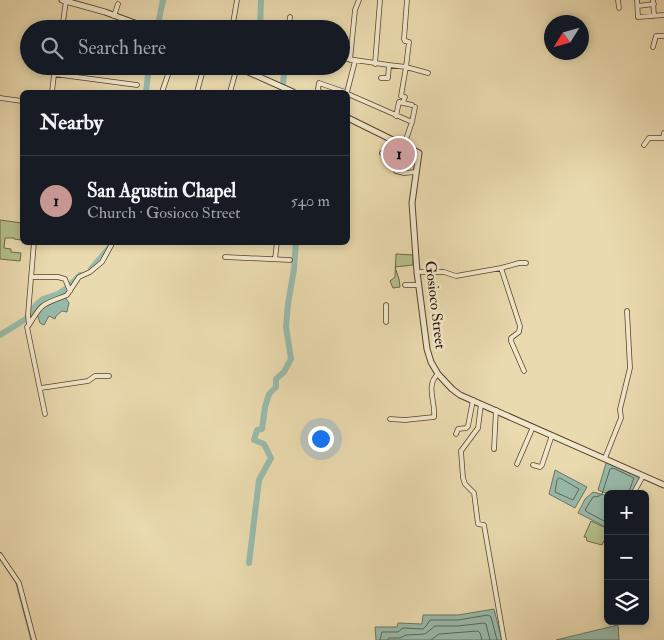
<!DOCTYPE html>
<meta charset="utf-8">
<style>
:root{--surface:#171b24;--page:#20242c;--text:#f1f3f6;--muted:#9ea1a6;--line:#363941;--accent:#c59692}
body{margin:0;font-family:"IM FELL Double Pica",serif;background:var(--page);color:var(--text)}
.controls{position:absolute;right:15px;bottom:15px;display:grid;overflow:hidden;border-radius:8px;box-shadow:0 2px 8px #0003}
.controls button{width:45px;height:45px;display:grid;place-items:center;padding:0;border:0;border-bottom:1px solid var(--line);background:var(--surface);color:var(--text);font:25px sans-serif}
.compass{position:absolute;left:544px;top:15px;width:45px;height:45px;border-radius:50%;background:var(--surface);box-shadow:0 2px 8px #0003;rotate:233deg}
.you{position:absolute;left:320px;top:438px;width:18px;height:18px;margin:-12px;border:4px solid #fff;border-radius:50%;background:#1a73e8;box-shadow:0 0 0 8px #1a73e833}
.badge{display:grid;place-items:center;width:32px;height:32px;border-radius:50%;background:var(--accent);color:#111;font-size:16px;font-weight:700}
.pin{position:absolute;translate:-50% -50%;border:2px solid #fff;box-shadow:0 1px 5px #0006}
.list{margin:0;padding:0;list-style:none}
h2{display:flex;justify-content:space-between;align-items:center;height:65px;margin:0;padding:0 20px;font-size:21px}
h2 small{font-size:16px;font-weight:400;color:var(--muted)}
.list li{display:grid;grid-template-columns:32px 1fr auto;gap:15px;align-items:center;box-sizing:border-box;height:90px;padding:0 20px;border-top:1px solid var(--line)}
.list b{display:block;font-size:19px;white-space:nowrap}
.list p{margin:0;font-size:16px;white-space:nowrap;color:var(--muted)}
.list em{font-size:16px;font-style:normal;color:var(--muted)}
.icon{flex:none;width:28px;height:28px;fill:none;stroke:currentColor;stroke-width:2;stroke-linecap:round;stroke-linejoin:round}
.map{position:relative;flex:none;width:664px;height:640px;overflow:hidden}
.search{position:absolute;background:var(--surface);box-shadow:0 2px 8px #0003;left:20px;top:20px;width:330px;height:55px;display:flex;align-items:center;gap:12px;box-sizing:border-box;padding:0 18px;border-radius:28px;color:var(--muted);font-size:19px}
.panel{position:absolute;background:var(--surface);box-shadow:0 2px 8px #0003;left:20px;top:90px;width:330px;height:155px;border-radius:8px}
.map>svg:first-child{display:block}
</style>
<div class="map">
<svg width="664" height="640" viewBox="0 0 664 640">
<rect width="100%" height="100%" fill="#eadaaf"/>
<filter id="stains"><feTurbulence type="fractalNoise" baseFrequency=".004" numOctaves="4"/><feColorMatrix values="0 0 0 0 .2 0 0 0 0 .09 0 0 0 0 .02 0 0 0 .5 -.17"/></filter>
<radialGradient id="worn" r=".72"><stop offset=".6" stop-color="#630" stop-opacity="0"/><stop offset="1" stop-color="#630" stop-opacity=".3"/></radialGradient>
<!-- green -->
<path fill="#b4c08c" stroke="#6f6847" d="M 0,220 L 22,223 L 21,240 L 14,239 L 14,238 L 5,238 L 4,248 L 11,249 L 11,252 L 21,253 L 20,261 L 0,259 Z
M 396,254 L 413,255 L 413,265 L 395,267 L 399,279 L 400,287 L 393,288 L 390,281 L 395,277 Z
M 591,521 L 608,529 L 608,533 L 602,545 L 587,541 L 586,537 L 584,537 Z"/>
<!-- water -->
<path fill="#98bbab" stroke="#6c7767" d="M 65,297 L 69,303 L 67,312 L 62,311 L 56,316 L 55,319 L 49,316 L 44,325 L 40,323 L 37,314 L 46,305 Z
M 607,460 L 641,477 L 632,494 L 608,494 L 598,490 Z
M 555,470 L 587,487 L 575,508 L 549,494 Z
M 593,492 L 608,496 L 608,528 L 578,513 L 585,499 Z
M 494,609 L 502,640 L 376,640 L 375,627 L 397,627 L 398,623 L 422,624 L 423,615 L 458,615 Z
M 618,625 L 619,640 L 556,640 Z"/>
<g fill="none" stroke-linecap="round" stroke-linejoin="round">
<!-- shore -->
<path stroke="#616656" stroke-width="1" d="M 560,478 L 579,489 L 573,500 L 555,492 L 557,480 Z
M 608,523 L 587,512 L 585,510 L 593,497 L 599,496 L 602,494 L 610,469 L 613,468 L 634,478 L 628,494
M 380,640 L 382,632 L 398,632 L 403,628 L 423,629 L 426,626 L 430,620 L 458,620 L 488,615 L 491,617 L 497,640
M 387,640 L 389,638 L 400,638 L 406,635 L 425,634 L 435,626 L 458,626 L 484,623 L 486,624 L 490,640
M 431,640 L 439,634 L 478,631 L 480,633 L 482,640"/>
<!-- stream -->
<path stroke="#6c7767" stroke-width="1" d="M 0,559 L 16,583 L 31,640"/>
<!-- river -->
<path stroke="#98bbab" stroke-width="6" d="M 157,29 L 163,0
M 260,29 L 261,0
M 146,92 L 149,66
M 282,92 L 285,66
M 91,269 L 109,248
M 0,335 L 26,319 L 36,305 L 43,299 L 58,294 L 67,288 L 80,275
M 249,563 L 259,480 L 271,458 L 264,444 L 254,440 L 257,430 L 262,429 L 265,407 L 269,394 L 276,387 L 276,379 L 284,372 L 291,359 L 286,327 L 288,304 L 294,269 L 296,242"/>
<defs>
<path id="minor" d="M 618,0 L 619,8
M 637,0 L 638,17 L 664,15
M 653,0 L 654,16
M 638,6 L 654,4
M 114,16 L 118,4
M 290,17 L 289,25 L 292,29
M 62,29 L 66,1
M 217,29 L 218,29
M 232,29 L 237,0
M 653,47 L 656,36 L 664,36
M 341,58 L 389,65
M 350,60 L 355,10 L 359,0
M 375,64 L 380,0
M 54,74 L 137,85
M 381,78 L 388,78 L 389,65 L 406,67 L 409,42 L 405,41 L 404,39 L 407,0
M 52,92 L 55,66
M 162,92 L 171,66
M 197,92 L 204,66
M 230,92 L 237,67
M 320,92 L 318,89 L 319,83 L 345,92
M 347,92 L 355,61
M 348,94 L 412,122 L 404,145
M 0,98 L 22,101
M 403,102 L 405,97 L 401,96 L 406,67 L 428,73
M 396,116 L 399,102 L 412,105
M 412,122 L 415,107
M 644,145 L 649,138 L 663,138 L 664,133
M 382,153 L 390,158 L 393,157 L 398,143
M 396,171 L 404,173 L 416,172
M 34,242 L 28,315 L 29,325 L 27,327 L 45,414
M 225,257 L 290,260
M 275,259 L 277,242
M 417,272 L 444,272 L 456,276 L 501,268
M 31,277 L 58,277 L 65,279 L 70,291
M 405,285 L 419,285
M 386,322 L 386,305
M 29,325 C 43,301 43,305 67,295 L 79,277 L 90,272 L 102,262 L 113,242
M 524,371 L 511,341 L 511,338 L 519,332 L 520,326 L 501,268 L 519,263 L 526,263
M 41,388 L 88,381 L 95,376 L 109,376
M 481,404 L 478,428 L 461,451 L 463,478 L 465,484 L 474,493 L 478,524 L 484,525 L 504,640
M 390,419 L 405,420 L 434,417 C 436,403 425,385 438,374
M 456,434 L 458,429 L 466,428 L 468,426 L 473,400
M 494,449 L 496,410
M 605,458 L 621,418 L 620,409 L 630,368 L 627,311
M 517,464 L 533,427
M 533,465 L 540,467 L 542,465 L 552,435
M 633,494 L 643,476
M 0,555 L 19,583 L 34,640"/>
<path id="tertiary" d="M 62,0 L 105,12 L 151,29
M 235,66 L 293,92
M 348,118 L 419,153 L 412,203 L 417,272 L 427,349 L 431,362 L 438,374 L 452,389 L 460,395 L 664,485"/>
</defs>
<!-- minor casing -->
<use href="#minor" stroke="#5a422d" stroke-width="5.5"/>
<!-- tertiary casing -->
<use href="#tertiary" stroke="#5a422d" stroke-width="7"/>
<!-- minor -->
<use href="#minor" stroke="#f1e7cb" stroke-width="4"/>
<!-- tertiary -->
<use href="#tertiary" stroke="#f1e7cb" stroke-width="5"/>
</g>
<g text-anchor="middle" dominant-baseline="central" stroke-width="5" stroke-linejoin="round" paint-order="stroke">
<!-- street labels -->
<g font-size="15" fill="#2a1002" stroke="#f1e7cb">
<text transform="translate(435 305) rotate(83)">Gosioco Street</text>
</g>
</g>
<rect width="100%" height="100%" filter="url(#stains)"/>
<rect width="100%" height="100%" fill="url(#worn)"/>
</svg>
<div class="controls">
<button>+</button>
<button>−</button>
<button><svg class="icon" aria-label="layers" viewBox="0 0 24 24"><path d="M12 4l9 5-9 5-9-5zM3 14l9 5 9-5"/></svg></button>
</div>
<svg class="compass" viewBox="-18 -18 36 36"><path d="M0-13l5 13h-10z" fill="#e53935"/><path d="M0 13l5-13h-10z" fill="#9ea1a6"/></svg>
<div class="you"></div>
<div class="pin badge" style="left:399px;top:154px">1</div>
<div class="search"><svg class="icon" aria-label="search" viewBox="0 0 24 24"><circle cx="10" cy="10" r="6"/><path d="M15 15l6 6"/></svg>Search here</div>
<section class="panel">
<h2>Nearby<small></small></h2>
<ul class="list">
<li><span class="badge">1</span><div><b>San Agustin Chapel</b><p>Church · Gosioco Street</p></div><em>540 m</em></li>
</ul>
</section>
</div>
